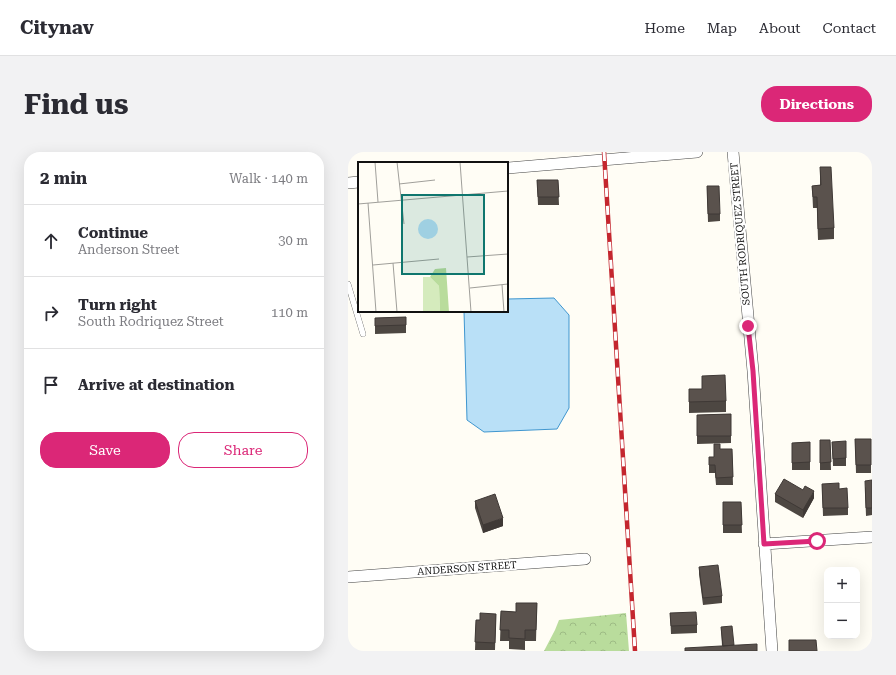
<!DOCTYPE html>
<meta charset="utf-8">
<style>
:root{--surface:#fff;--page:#f2f2f3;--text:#2b2b33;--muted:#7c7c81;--line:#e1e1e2;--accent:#db2777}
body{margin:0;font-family:"Roboto Serif",serif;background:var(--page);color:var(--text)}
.controls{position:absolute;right:12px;bottom:12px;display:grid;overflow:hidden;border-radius:8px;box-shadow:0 4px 16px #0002}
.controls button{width:36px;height:36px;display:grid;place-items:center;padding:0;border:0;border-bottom:1px solid var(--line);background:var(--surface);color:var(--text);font:20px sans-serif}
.stop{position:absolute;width:12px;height:12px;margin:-9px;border:3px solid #db2777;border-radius:50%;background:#fff}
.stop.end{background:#db2777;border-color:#fff;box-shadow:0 1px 4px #0008}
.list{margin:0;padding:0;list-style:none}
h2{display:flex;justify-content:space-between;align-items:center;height:52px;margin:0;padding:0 16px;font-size:17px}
h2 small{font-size:13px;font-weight:400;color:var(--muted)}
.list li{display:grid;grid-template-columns:26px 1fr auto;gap:12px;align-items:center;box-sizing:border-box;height:72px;padding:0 16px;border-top:1px solid var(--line)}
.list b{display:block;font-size:15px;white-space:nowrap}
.list p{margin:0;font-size:13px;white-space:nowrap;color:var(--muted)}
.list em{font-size:13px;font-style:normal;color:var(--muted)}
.actions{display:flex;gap:8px;padding:12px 16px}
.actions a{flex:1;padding:9px 0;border:1px solid var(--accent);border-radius:16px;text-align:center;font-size:14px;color:var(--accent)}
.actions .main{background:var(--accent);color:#fff}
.icon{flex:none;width:22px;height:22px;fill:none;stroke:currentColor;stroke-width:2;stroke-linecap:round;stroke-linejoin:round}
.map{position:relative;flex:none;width:524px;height:499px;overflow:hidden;border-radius:16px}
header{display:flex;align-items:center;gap:24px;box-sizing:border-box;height:56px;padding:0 20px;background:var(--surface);border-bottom:1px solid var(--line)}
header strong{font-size:19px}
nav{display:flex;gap:22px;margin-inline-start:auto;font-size:14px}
.intro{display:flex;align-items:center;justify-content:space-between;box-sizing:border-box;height:96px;padding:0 24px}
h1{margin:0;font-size:28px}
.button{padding:10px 18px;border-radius:16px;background:var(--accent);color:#fff;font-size:14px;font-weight:700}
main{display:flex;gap:24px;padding:0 24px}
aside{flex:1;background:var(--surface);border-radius:16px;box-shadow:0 4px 16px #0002}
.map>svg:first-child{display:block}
</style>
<header>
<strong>Citynav</strong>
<nav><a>Home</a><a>Map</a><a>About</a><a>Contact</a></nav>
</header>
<div class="intro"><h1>Find us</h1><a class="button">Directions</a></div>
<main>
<aside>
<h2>2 min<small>Walk · 140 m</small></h2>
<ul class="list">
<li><svg class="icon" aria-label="ahead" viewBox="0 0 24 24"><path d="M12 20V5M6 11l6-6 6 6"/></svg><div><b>Continue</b><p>Anderson Street</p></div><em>30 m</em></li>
<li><svg class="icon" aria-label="right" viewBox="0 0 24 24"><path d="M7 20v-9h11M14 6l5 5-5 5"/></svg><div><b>Turn right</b><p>South Rodriquez Street</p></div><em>110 m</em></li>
<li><svg class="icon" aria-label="arrive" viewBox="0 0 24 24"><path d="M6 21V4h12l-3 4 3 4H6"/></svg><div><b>Arrive at destination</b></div></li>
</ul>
<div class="actions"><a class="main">Save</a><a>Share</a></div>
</aside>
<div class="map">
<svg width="524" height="499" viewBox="0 0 524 499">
<defs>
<pattern id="forest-crowns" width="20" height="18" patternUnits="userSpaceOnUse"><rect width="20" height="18" fill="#b9dc9c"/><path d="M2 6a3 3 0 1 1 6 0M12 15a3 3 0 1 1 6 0" fill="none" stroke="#9ebc85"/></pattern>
</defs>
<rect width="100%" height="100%" fill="#fffdf5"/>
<!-- forest -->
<path fill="url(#forest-crowns)" d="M 278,461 L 281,499 L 196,499 L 207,478 L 211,468 Z"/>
<!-- water -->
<path fill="#b9e0f7" stroke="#3f96cf" d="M 206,146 L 221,163 L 221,256 L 209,277 L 136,280 L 119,268 L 116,159 L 159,159 L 159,147 Z"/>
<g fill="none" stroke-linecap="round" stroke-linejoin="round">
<defs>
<path id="service" d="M 0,132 L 15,182"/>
<path id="minor" d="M 385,0 L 405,219 L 424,499
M 159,16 L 349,0
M 0,31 L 11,30
M 416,392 L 524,385
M 0,425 L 237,407"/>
</defs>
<!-- service casing -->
<use href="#service" stroke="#444" stroke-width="6"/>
<!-- minor casing -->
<use href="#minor" stroke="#444" stroke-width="12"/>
<!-- service -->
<use href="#service" stroke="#fff" stroke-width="5.5"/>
<!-- minor -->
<use href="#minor" stroke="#fff" stroke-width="11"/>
<defs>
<path id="rail" d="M 256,0 L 287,499"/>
</defs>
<!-- rail casing -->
<use href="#rail" stroke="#c4262e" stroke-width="4.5"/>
<!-- rail -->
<use href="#rail" stroke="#fff" stroke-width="3" stroke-dasharray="9" stroke-linecap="butt"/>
</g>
<!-- wall -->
<path fill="#4d4742" d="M 472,15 L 486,76 L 486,87 L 470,88 L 469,56 L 465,56 L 464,34 L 472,33 Z
M 189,28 L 210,28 L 211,53 L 190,53 Z
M 359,34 L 372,62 L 372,69 L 360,70 Z
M 58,165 L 58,181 L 27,182 L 27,166 Z
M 354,224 L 378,249 L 378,260 L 341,261 L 341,237 L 354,237 Z
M 383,262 L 383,291 L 349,292 L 349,263 Z
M 507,287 L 523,287 L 523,321 L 508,321 Z
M 472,288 L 482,288 L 483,318 L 472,318 Z
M 462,290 L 462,318 L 444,318 L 444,291 Z
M 484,290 L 498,306 L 498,314 L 485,314 Z
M 372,297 L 384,297 L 385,333 L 368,333 L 367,321 L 361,321 L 361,305 L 366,305 Z
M 524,328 L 524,363 L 518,364 L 517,336 Z
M 474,332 L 500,356 L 500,363 L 475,364 Z
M 427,342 L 466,346 L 455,366 L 427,350 Z
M 127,349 L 155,374 L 135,381 L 127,356 Z
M 375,350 L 393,350 L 394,381 L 375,381 Z
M 351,415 L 374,444 L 374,451 L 355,453 L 351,422 Z
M 189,451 L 188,489 L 177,489 L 177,498 L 161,497 L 161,489 L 152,489 L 153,459 L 168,460 Z
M 322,461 L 349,473 L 349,481 L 323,482 Z
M 148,462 L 147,498 L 127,498 L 128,468 L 132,468 Z
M 373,475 L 386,493 L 374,494 Z"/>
<!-- shaded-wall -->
<path fill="#3f3936" d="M 466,339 L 466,346 L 455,366 L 455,358 Z
M 155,366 L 155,374 L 135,381 L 135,373 Z"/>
<!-- building -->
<path fill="#5a524d" stroke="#3f3936" d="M 472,15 L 483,15 L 486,76 L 470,77 L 469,45 L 465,45 L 464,34 L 473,33 Z
M 189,28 L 210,28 L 211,45 L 190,45 Z
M 359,34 L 371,34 L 372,62 L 360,62 Z
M 58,165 L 58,173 L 27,174 L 27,166 Z
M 377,223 L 378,249 L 341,250 L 341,237 L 354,237 L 354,224 Z
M 383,262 L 383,284 L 349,284 L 349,263 Z
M 507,287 L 523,287 L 523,313 L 508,313 Z
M 472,288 L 482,288 L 483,310 L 472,311 Z
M 498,289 L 498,306 L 485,307 L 484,290 Z
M 462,290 L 462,310 L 444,311 L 444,291 Z
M 366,292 L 372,292 L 372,297 L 384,297 L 385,325 L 368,326 L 367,313 L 361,313 L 361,305 L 366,305 Z
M 436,327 L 455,338 L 457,334 L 466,339 L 455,358 L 427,342 Z
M 524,328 L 524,356 L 518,356 L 517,329 Z
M 491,331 L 491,337 L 499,336 L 500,356 L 475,356 L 474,332 Z
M 147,342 L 155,366 L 135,373 L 127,349 Z
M 375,350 L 393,350 L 394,373 L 375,373 Z
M 370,413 L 374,444 L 355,446 L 351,415 Z
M 168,451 L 189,451 L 188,478 L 177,478 L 177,487 L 161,486 L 161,478 L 152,478 L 153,459 L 168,460 Z
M 348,460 L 349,473 L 323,474 L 322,461 Z
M 132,461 L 148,462 L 147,491 L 127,490 L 128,468 L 132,468 Z
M 384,474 L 386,493 L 375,494 L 373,475 Z
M 441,488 L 468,488 L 469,499 L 441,499 Z
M 409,492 L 409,499 L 337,499 L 337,496 Z"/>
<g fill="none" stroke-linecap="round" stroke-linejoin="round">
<!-- route -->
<path stroke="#db2777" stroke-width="5" d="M 400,174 L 405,219 L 416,392 L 469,389"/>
</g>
<g text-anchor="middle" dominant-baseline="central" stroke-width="4" stroke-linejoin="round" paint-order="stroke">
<!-- street labels -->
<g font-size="10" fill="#111" stroke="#fff">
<text transform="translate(392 82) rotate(-95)">SOUTH RODRIQUEZ STREET</text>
<text transform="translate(119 416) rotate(-4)">ANDERSON STREET</text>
</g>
</g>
<!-- overview -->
<g transform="translate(10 10)">
<rect width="150" height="150" fill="#fffdf5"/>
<path d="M 65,115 L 72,115 L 81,124 L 82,150 L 65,150 Z" fill="#d5ebbd"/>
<path d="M 88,106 L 91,150 L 82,150 L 81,124 L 72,115 L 77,107 Z" fill="#b9dc9c"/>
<path d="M60 67a10 10 0 1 1 20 0a10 10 0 1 1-20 0Z" fill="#b9e0f7"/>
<path fill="none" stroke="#a09f9a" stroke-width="1" d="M 17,0 L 20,40M 39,0 L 46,62M 102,0 L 113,150M 41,22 L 77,18M 10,41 L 18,150M 0,42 L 150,29M 109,95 L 150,92M 35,101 L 39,150M 15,103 L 81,97M 144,123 L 146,150M 112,126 L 150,122"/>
<path fill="#0f766e" fill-opacity="0.15" stroke="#0f766e" stroke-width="2" d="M 44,33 L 126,33 L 126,112 L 44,112 Z"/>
<rect width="150" height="150" fill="none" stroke="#111" stroke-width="2"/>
</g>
</svg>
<div class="controls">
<button>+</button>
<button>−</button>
</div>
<div class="stop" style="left:469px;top:389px"></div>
<div class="stop end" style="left:400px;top:174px"></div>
</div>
</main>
